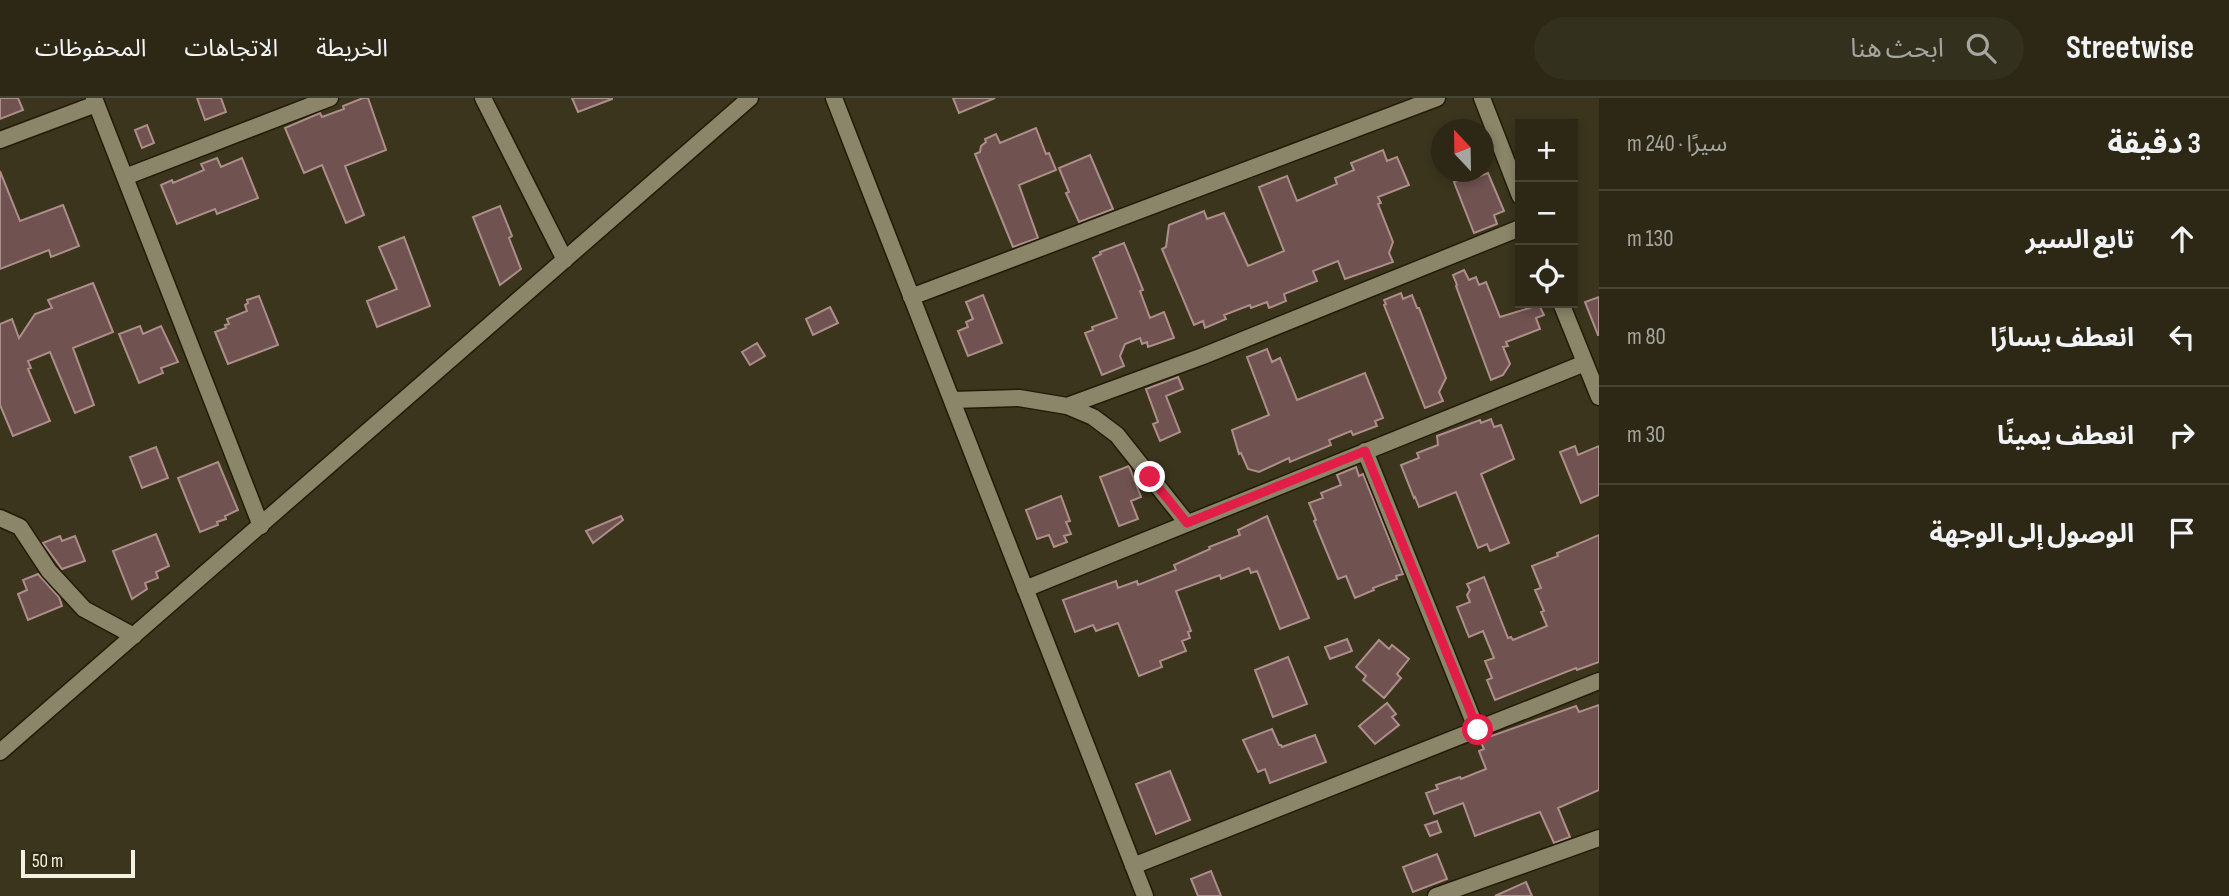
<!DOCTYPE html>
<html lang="ar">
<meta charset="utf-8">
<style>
:root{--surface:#2c2815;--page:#34301e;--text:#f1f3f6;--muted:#a6a6a0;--line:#484434}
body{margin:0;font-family:"Sofia Sans Condensed","Noto Sans Arabic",sans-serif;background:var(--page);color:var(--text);direction:rtl}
.controls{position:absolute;right:21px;top:21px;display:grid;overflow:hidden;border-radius:0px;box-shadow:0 4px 10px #0003}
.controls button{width:63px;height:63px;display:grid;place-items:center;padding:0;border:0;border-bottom:2px solid var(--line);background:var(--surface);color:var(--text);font:35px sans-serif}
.compass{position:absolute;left:1431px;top:21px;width:63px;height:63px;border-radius:50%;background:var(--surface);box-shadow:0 4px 10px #0003;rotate:338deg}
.scale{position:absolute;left:21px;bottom:18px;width:114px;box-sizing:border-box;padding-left:7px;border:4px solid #f4f1e2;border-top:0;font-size:19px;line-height:24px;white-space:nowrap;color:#f4f1e2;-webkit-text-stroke:5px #302b12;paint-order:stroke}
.stop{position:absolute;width:21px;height:21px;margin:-16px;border:5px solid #e11d48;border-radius:50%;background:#fff}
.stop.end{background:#e11d48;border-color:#fff;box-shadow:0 2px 7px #0008}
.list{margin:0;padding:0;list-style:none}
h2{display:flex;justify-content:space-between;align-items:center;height:91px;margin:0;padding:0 28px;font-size:30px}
h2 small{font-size:23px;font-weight:400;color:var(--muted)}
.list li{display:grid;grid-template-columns:46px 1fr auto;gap:21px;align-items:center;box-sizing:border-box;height:98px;padding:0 28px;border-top:2px solid var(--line)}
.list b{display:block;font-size:26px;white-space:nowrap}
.list em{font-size:23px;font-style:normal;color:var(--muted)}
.icon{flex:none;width:38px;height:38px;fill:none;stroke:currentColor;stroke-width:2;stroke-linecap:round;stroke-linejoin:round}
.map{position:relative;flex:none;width:1599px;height:798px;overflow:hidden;direction:ltr}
header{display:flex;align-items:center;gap:42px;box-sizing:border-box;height:98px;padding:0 35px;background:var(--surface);border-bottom:2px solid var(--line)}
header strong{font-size:33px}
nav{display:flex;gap:38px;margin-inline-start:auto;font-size:24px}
.search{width:490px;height:63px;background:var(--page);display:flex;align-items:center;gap:18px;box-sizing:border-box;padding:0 24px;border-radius:38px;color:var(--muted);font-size:26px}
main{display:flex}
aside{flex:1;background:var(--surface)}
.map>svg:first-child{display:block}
</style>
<header>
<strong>Streetwise</strong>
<div class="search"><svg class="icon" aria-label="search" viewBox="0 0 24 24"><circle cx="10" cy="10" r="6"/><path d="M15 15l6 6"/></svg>ابحث هنا</div>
<nav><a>الخريطة</a><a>الاتجاهات</a><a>المحفوظات</a></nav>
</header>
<main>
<aside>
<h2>3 دقيقة<small>سيرًا · 240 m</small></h2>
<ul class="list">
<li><svg class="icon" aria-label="ahead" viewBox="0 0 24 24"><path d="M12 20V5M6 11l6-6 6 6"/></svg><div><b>تابع السير</b></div><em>130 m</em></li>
<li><svg class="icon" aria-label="left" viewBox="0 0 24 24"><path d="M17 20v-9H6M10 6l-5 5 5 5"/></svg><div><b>انعطف يسارًا</b></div><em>80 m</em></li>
<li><svg class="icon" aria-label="right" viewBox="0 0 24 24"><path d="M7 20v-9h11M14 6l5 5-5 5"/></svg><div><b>انعطف يمينًا</b></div><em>30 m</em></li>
<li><svg class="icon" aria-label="arrive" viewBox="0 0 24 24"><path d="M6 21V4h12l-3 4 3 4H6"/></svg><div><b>الوصول إلى الوجهة</b></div></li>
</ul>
</aside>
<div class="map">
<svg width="1599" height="798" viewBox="0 0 1599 798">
<rect width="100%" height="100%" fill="#3a351c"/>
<!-- building -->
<path fill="#705350" stroke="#ae8e8a" stroke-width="2" d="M 0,0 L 18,0 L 23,12 L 0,21 Z
M 197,0 L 221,0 L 226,14 L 205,22 Z
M 363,0 L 368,0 L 386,52 L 345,68 L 364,117 L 346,125 L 322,67 L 304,75 L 285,30 L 320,15 L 322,19 L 344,11 L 343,8 Z
M 572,0 L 612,0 L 612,1 L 578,14 Z
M 953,0 L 995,0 L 959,15 Z
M 147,27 L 154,45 L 142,50 L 135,32 Z
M 1036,30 L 1046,56 L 1049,55 L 1056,72 L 1019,87 L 1038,140 L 1013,149 L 975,56 L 980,54 L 981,48 L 986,44 L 985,41 L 996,36 L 1000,45 Z
M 1383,52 L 1387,63 L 1397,59 L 1409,87 L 1378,99 L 1381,105 L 1378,106 L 1393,144 L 1389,155 L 1393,164 L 1345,181 L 1338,163 L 1313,173 L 1317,183 L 1284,196 L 1286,203 L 1269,210 L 1267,204 L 1251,210 L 1250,207 L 1224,217 L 1226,221 L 1205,230 L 1203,223 L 1194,227 L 1162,151 L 1166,149 L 1169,127 L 1204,113 L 1207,121 L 1224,115 L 1248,168 L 1284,153 L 1259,89 L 1287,78 L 1297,103 L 1337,86 L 1335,80 L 1354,72 L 1351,65 Z
M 1090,57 L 1113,111 L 1079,124 L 1066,95 L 1069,94 L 1059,70 Z
M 217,60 L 221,69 L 242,60 L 258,100 L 217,116 L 215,111 L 177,126 L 161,87 L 172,82 L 173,85 L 204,72 L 201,66 Z
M 0,73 L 20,123 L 63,107 L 79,148 L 51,159 L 49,152 L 0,171 Z
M 1475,75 L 1477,79 L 1488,75 L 1504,113 L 1494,117 L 1497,126 L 1474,135 L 1454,84 Z
M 500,108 L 512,138 L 509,140 L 521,171 L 500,187 L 473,119 Z
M 404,139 L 430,208 L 377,229 L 367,203 L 397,191 L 379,149 Z
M 1124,145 L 1143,192 L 1140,193 L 1150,220 L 1164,214 L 1174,240 L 1148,249 L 1147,244 L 1142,246 L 1140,240 L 1125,246 L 1120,258 L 1124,268 L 1102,277 L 1085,235 L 1093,232 L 1092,229 L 1117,220 L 1093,160 L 1101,156 L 1100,154 Z
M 1464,172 L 1469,182 L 1476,179 L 1479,187 L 1486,184 L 1500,219 L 1539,207 L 1544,217 L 1536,220 L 1540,231 L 1506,244 L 1508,248 L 1503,249 L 1510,266 L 1503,277 L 1491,282 L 1456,188 L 1457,187 L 1453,177 Z
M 93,185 L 113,234 L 73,250 L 94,307 L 75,315 L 50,254 L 28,263 L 31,270 L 28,271 L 50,323 L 13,338 L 0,307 L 0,226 L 12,221 L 19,240 L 35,216 L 52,210 L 48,202 Z
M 1401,195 L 1403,201 L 1412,197 L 1417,210 L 1419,210 L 1446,280 L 1439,294 L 1443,303 L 1425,310 L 1384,207 L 1386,206 L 1384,202 Z
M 983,197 L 1002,245 L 968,258 L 958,233 L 968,229 L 966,224 L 973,221 L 966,204 Z
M 259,198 L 278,247 L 228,266 L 215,234 L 226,230 L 225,227 L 229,226 L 227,221 L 247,213 L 245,207 L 248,205 L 247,202 Z
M 1599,199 L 1599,237 L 1598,237 L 1585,204 Z
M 830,209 L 838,225 L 813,237 L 806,221 Z
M 140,228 L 143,236 L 161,228 L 178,264 L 161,270 L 163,275 L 139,285 L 119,236 Z
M 757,245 L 765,258 L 750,267 L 742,254 Z
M 1267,251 L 1272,264 L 1280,260 L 1297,302 L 1365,275 L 1383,320 L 1375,323 L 1377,328 L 1353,337 L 1351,333 L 1329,342 L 1331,347 L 1290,364 L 1289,360 L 1259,374 L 1248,371 L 1241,355 L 1239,356 L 1232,332 L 1269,317 L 1247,259 Z
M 1178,279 L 1183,291 L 1166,298 L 1180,334 L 1160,343 L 1153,326 L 1158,324 L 1146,291 Z
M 1491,321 L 1494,329 L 1501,327 L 1514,361 L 1481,376 L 1509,445 L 1490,453 L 1487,446 L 1478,450 L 1456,394 L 1419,409 L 1415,399 L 1414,400 L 1401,367 L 1419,360 L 1417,355 L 1438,347 L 1437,338 L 1480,322 L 1481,325 Z
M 1575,348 L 1578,357 L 1599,348 L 1599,397 L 1581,405 L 1560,354 Z
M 156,349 L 168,380 L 142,390 L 130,359 Z
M 218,364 L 238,412 L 225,418 L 226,421 L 217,424 L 218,427 L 200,434 L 178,380 Z
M 1129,368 L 1141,399 L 1131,403 L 1138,421 L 1119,428 L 1100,379 Z
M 1356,369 L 1359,378 L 1363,376 L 1403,476 L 1396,478 L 1397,481 L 1373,490 L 1374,492 L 1355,500 L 1346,478 L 1338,481 L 1314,423 L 1316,422 L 1309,405 L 1323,400 L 1321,395 L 1341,387 L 1337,377 Z
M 1061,398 L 1070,423 L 1066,424 L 1071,436 L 1064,438 L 1067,444 L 1054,449 L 1049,437 L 1037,441 L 1026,412 Z
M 621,418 L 623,422 L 593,445 L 586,433 Z
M 1267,418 L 1309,520 L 1280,531 L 1257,473 L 1251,475 L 1249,470 L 1221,481 L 1220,477 L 1176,493 L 1191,533 L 1188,534 L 1190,540 L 1182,543 L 1186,553 L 1160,563 L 1162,569 L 1139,578 L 1118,525 L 1096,533 L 1093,527 L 1075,534 L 1063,502 L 1116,483 L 1118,490 L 1137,483 L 1138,487 L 1176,472 L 1174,467 L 1210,451 L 1209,449 L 1240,437 L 1238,432 Z
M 156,436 L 169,468 L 156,474 L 158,480 L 145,485 L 147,491 L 132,501 L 113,453 Z
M 1599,437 L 1599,564 L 1577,572 L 1576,570 L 1495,602 L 1487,582 L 1492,580 L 1485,563 L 1494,560 L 1483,533 L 1469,539 L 1457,509 L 1470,504 L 1467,497 L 1470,492 L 1467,486 L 1484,479 L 1508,540 L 1511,539 L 1513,542 L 1547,528 L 1541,514 L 1544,513 L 1535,492 L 1541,490 L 1532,468 L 1558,458 L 1557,455 Z
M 60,438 L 62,443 L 75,438 L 85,463 L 62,471 L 43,445 Z
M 38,476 L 59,499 L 62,508 L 28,522 L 18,496 L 27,492 L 23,482 Z
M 1347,541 L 1352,553 L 1330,561 L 1325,549 Z
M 1379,542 L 1389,551 L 1392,547 L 1409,561 L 1397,576 L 1401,580 L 1384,600 L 1363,582 L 1366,578 L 1356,569 Z
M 1288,559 L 1307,606 L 1273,619 L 1255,572 Z
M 1387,605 L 1396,616 L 1392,619 L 1399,627 L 1375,646 L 1359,628 Z
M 1599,607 L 1599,692 L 1558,710 L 1570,739 L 1554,745 L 1540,714 L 1475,738 L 1463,705 L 1434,716 L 1426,695 L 1438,691 L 1436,687 L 1460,679 L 1461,681 L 1486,671 L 1479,653 L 1484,651 L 1480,642 L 1576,608 L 1579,614 Z
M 1272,631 L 1279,647 L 1281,647 L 1282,649 L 1315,637 L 1326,664 L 1270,685 L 1265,671 L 1258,674 L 1243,642 Z
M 1170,673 L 1190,722 L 1156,736 L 1136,686 Z
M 1437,723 L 1441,734 L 1430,738 L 1425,727 Z
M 1437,756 L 1447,781 L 1413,794 L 1403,769 Z
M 1211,773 L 1221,798 L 1198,798 L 1191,781 Z
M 1526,784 L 1532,798 L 1495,798 Z"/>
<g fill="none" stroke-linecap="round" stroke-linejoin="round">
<defs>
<path id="minor" d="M 94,0 L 261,428
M 483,0 L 565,162
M 834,0 L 1145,798
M 1482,0 L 1520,98
M 0,42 L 96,6
M 125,79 L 330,0
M 911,199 L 1437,0
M 1561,205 L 1599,299
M 952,302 L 1019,300 L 1067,308 L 1093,319 L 1117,337 L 1187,425
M 1067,308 L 1203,258 L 1520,130
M 1365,353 L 1477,632
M 0,420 L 20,429 L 49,473 L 84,511 L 134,538
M 1025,491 L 1585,265
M 0,654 L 750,0
M 1133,768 L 1599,583
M 1436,798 L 1599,740"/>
</defs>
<!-- minor casing -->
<use href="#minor" stroke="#211c04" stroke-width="19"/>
<!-- minor -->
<use href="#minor" stroke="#8b856a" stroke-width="16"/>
</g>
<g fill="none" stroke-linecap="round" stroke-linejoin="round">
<!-- route -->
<path stroke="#e11d48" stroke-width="9" d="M 1150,379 L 1187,425 L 1365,353 L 1478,632"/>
</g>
</svg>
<div class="controls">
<button>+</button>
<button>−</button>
<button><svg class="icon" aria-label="locate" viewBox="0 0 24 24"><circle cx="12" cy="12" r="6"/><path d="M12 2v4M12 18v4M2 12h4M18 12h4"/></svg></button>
</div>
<svg class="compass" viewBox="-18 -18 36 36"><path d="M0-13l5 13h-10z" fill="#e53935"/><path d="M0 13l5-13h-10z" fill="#a6a6a0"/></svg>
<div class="scale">50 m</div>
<div class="stop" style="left:1478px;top:632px"></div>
<div class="stop end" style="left:1150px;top:379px"></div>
</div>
</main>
